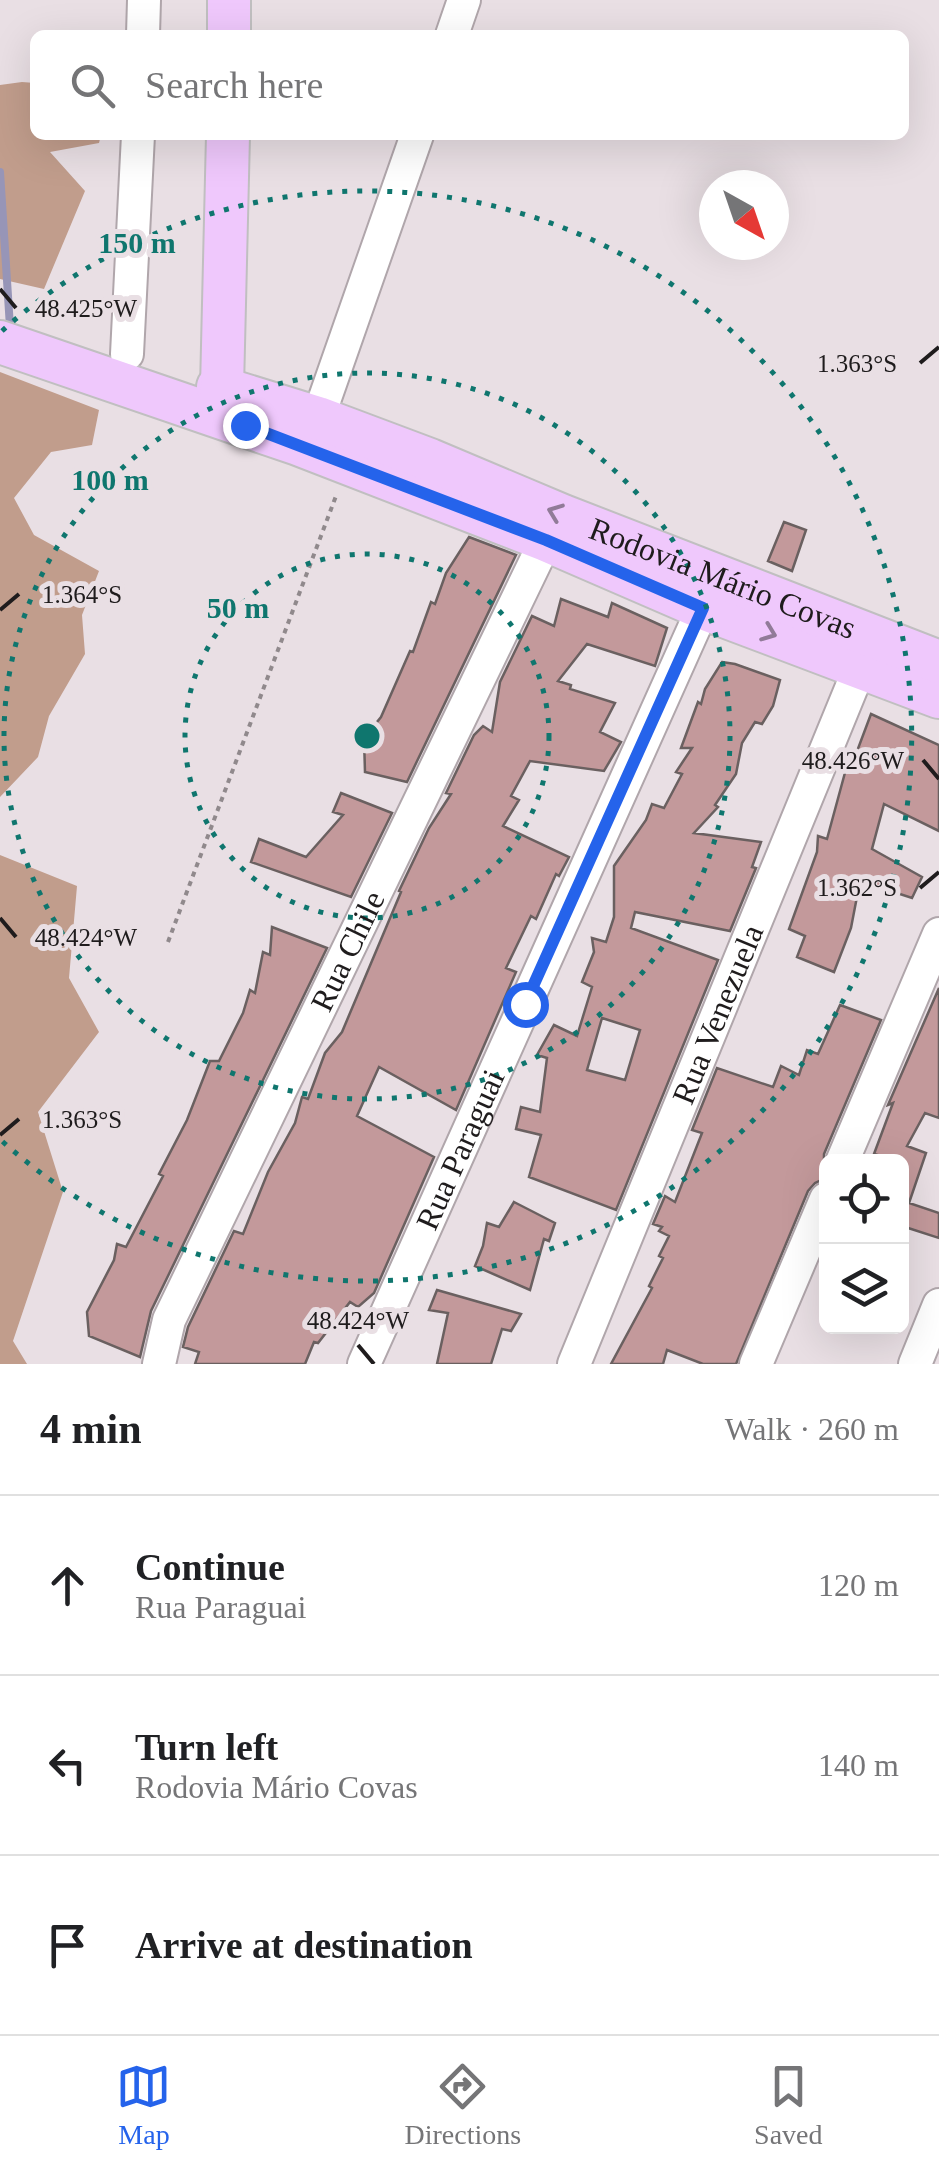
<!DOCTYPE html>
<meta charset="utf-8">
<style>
:root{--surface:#fff;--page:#f6f6f6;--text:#202124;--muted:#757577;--line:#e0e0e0;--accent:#2563eb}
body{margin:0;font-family:Georgia,serif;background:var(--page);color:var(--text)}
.controls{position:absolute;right:30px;bottom:30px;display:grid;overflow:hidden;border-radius:15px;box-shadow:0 10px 40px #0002}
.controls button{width:90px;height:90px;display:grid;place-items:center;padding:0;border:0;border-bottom:2px solid var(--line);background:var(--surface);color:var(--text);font:50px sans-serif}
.compass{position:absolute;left:699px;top:170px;width:90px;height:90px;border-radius:50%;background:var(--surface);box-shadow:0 10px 40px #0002;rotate:140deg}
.stop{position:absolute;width:30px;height:30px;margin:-22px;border:8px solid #2563eb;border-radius:50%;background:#fff}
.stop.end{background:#2563eb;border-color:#fff;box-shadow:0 2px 10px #0008}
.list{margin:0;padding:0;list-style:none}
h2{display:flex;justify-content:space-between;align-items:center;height:130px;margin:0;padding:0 40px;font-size:42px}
h2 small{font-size:32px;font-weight:400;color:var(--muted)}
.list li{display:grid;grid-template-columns:65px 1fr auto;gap:30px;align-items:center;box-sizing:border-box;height:180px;padding:0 40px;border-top:2px solid var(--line)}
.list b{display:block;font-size:38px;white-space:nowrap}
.list p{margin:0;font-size:32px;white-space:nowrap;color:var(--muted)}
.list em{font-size:32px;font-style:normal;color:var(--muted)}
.icon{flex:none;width:55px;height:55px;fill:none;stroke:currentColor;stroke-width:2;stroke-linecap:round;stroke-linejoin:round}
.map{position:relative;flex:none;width:939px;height:1364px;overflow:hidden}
.search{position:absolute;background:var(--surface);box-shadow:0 10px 40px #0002;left:30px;right:30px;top:30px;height:110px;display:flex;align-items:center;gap:25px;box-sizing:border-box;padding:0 35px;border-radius:15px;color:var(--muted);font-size:38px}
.sheet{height:670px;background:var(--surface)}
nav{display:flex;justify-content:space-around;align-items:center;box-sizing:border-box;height:140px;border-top:2px solid var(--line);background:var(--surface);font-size:28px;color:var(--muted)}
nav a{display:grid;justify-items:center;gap:5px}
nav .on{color:var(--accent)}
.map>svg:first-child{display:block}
</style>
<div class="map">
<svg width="939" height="1364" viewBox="0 0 939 1364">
<rect width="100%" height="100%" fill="#e9dfe4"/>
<!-- forest -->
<path fill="#c19d8c" d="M 22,82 L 35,83 L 35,135 L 101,135 L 99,143 L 50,152 L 85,191 L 44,289 L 0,279 L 0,85 Z
M 0,372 L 99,410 L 92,445 L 51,452 L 14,498 L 34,535 L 99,571 L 82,615 L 85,654 L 49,716 L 38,757 L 0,797 Z
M 0,855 L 77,886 L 69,978 L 99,1032 L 38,1112 L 63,1192 L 13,1341 L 27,1364 L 0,1364 Z"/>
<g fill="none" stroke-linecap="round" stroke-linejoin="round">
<!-- stream -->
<path stroke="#9795b7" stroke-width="8" d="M 0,172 L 10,327"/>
</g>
<!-- building -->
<path fill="#c3999b" stroke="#6a6060" stroke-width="2.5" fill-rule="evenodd" d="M 784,522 L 806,530 L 792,571 L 768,561 Z
M 469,537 L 516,555 L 407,782 L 365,772 L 364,738 L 381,717 L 410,651 L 413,652 L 431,602 L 435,604 L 446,573 Z
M 561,599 L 608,617 L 612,603 L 667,628 L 655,666 L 587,644 L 558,681 L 571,685 L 570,689 L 615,703 L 600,732 L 621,742 L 604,771 L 530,761 L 511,796 L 519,800 L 503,826 L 569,857 L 559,876 L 556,874 L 536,919 L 531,916 L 506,968 L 516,972 L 456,1110 L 379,1067 L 357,1116 L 434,1157 L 374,1293 L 358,1307 L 350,1302 L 318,1343 L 314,1342 L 305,1364 L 195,1364 L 199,1352 L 183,1347 L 188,1327 L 234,1231 L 243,1234 L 268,1172 L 295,1123 L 302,1097 L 308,1099 L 325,1053 L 342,1032 L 401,892 L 399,891 L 429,828 L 451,794 L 446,793 L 474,735 L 483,726 L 492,732 L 500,682 L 532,616 L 554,626 Z
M 722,662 L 735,664 L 780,680 L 773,706 L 762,724 L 755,722 L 742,743 L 736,774 L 715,805 L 718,807 L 694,833 L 761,842 L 752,867 L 756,868 L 730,931 L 635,912 L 631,928 L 718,960 L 616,1210 L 529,1177 L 541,1135 L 516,1129 L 521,1107 L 540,1112 L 547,1058 L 537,1055 L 554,1025 L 577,1036 L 592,987 L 582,982 L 594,952 L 592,938 L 606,942 L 614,917 L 614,866 L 646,820 L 652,804 L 664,808 L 682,774 L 676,772 L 692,748 L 681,748 L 698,702 L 701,704 L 705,689 ZM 602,1018 L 640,1030 L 625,1080 L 587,1070 Z
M 871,714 L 939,745 L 939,831 L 884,804 L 872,849 L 922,877 L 912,898 L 860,881 L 851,928 L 834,972 L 797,957 L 805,936 L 789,929 L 817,852 L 818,836 L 827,839 L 846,769 L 850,770 Z
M 341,793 L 392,813 L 351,897 L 251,862 L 259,839 L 306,857 L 343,815 L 333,812 Z
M 272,927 L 327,948 L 151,1311 L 140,1357 L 89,1336 L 87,1312 L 114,1260 L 117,1244 L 126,1247 L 163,1176 L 159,1174 L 187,1120 L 210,1061 L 219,1061 L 243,1013 L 250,990 L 255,993 L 263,952 L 270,955 Z
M 939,988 L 939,1118 L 925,1113 L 907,1146 L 926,1153 L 909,1203 L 939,1213 L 939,1238 L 902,1226 L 902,1162 L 874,1154 L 893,1103 L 888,1105 Z
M 840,1005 L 881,1020 L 824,1154 L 824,1179 L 815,1183 L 808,1191 L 736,1364 L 703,1364 L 667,1350 L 663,1364 L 611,1364 L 652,1288 L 649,1286 L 663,1258 L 659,1256 L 669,1236 L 659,1231 L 662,1227 L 653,1224 L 665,1196 L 675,1202 L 702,1133 L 692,1130 L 717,1068 L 773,1087 L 781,1066 L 799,1075 L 807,1050 L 818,1054 Z
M 514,1202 L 555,1223 L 549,1241 L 544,1239 L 530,1290 L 475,1266 L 483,1246 L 487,1223 L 499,1227 Z
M 437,1290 L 521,1314 L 511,1331 L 502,1329 L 491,1364 L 437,1364 L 448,1313 L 429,1310 Z"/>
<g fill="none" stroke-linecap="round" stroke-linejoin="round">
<defs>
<g id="minor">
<path d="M 143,35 L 144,0"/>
<path d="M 452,35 L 464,0"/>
<path d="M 127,354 L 138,135"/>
<path d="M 318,418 L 417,135"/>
<path d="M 842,1162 L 939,934"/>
<path id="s1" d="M 159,1364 L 169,1320 L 546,540"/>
<path id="s2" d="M 364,1364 L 703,608"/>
<path id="s3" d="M 574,1364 L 860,667"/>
<path d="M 756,1364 L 826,1199"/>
<path d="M 915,1364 L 939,1305"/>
</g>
<g id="major">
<path d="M 229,35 L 229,0"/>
<path d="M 0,342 L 298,444 L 546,540 L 703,608 L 939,697"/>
<path id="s4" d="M 218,387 L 318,418 L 430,460 L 563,516 L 939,662"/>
<path d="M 219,414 L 222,388 L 228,135"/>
</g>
</defs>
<!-- minor casing -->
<use href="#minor" stroke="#b0a6ab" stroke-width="36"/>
<!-- major casing -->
<use href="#major" stroke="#c0bfc0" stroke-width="46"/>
<!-- path -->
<path stroke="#90898c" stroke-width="4" stroke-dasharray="5 5" stroke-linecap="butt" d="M 168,942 L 336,496"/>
<!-- minor -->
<use href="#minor" stroke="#fff" stroke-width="32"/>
<!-- major -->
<use href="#major" stroke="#efc8fc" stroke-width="42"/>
</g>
<!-- one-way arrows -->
<defs><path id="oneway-chevron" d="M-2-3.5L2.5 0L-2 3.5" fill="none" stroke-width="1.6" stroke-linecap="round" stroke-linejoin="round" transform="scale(2.5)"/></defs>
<g stroke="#917b98">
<use href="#oneway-chevron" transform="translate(555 512) rotate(-159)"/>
<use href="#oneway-chevron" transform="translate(769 633) rotate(21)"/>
</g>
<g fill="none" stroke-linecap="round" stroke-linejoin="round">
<!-- route -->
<path stroke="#2563eb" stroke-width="12" d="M 245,425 L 546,540 L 703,608 L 525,1004"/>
</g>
<!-- ticks -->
<path fill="none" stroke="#1f1c1d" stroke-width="4" d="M 0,289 L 16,308M 920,363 L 939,347M 0,610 L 19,594M 923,760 L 939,779M 920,888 L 939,872M 0,918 L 16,937M 0,1135 L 19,1119M 358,1345 L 374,1364"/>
<!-- distance rings -->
<g fill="none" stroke="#0f766e" stroke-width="5" stroke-dasharray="5 10">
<circle cx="367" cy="736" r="182"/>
<circle cx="367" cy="736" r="363"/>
<path d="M2 331A545 545 0 1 1 2 1141"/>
</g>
<g text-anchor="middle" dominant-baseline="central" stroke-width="10" stroke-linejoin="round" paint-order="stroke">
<!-- street labels -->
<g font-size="32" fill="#1f1c1d" stroke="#e9dfe4">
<text stroke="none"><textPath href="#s4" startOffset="540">Rodovia Mário Covas</textPath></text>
<text stroke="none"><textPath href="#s1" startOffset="455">Rua Chile</textPath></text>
<text stroke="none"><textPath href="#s3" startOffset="378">Rua Venezuela</textPath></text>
<text stroke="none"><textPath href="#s2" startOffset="235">Rua Paraguai</textPath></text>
</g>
</g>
<g font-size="25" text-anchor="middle" fill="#1f1c1d" stroke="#e9dfe4" stroke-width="10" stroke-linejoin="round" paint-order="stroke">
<text x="86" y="317">48.425°W</text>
<text x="857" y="372">1.363°S</text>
<text x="82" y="603">1.364°S</text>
<text x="853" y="769">48.426°W</text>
<text x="857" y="896">1.362°S</text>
<text x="86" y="946">48.424°W</text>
<text x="82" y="1128">1.363°S</text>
<text x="358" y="1329">48.424°W</text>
</g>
<circle cx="367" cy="736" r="15" fill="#0f766e" stroke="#e9dfe4" stroke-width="5"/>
<g font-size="30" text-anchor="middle" font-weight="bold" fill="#0f766e" stroke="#e9dfe4" stroke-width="10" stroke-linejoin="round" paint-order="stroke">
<text x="137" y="253">150 m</text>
<text x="110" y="490">100 m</text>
<text x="238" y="618">50 m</text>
</g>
</svg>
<div class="controls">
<button><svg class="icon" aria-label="locate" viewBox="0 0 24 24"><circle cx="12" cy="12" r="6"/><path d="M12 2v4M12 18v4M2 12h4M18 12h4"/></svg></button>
<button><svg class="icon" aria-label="layers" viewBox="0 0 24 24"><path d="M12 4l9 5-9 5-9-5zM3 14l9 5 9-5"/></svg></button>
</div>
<svg class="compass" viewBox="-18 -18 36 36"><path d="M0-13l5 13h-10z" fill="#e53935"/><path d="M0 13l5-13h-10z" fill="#757577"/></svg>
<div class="stop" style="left:525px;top:1004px"></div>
<div class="stop end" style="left:245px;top:425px"></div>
<div class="search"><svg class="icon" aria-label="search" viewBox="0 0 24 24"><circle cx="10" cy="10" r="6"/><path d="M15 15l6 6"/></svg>Search here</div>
</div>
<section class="sheet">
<h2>4 min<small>Walk · 260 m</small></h2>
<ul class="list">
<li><svg class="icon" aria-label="ahead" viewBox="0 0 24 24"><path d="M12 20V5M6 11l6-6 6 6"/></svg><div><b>Continue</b><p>Rua Paraguai</p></div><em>120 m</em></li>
<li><svg class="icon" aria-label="left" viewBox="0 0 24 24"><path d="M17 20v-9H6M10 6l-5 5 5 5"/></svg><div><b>Turn left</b><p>Rodovia Mário Covas</p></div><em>140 m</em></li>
<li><svg class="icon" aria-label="arrive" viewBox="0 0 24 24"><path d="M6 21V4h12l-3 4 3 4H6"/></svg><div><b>Arrive at destination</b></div></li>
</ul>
</section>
<nav>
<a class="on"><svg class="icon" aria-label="map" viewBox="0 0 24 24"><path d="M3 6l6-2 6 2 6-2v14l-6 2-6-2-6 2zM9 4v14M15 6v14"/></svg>Map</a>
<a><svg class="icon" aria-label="directions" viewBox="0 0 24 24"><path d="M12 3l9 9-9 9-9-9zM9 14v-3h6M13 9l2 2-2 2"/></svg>Directions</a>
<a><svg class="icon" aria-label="saved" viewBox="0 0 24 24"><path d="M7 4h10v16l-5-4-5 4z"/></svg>Saved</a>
</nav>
